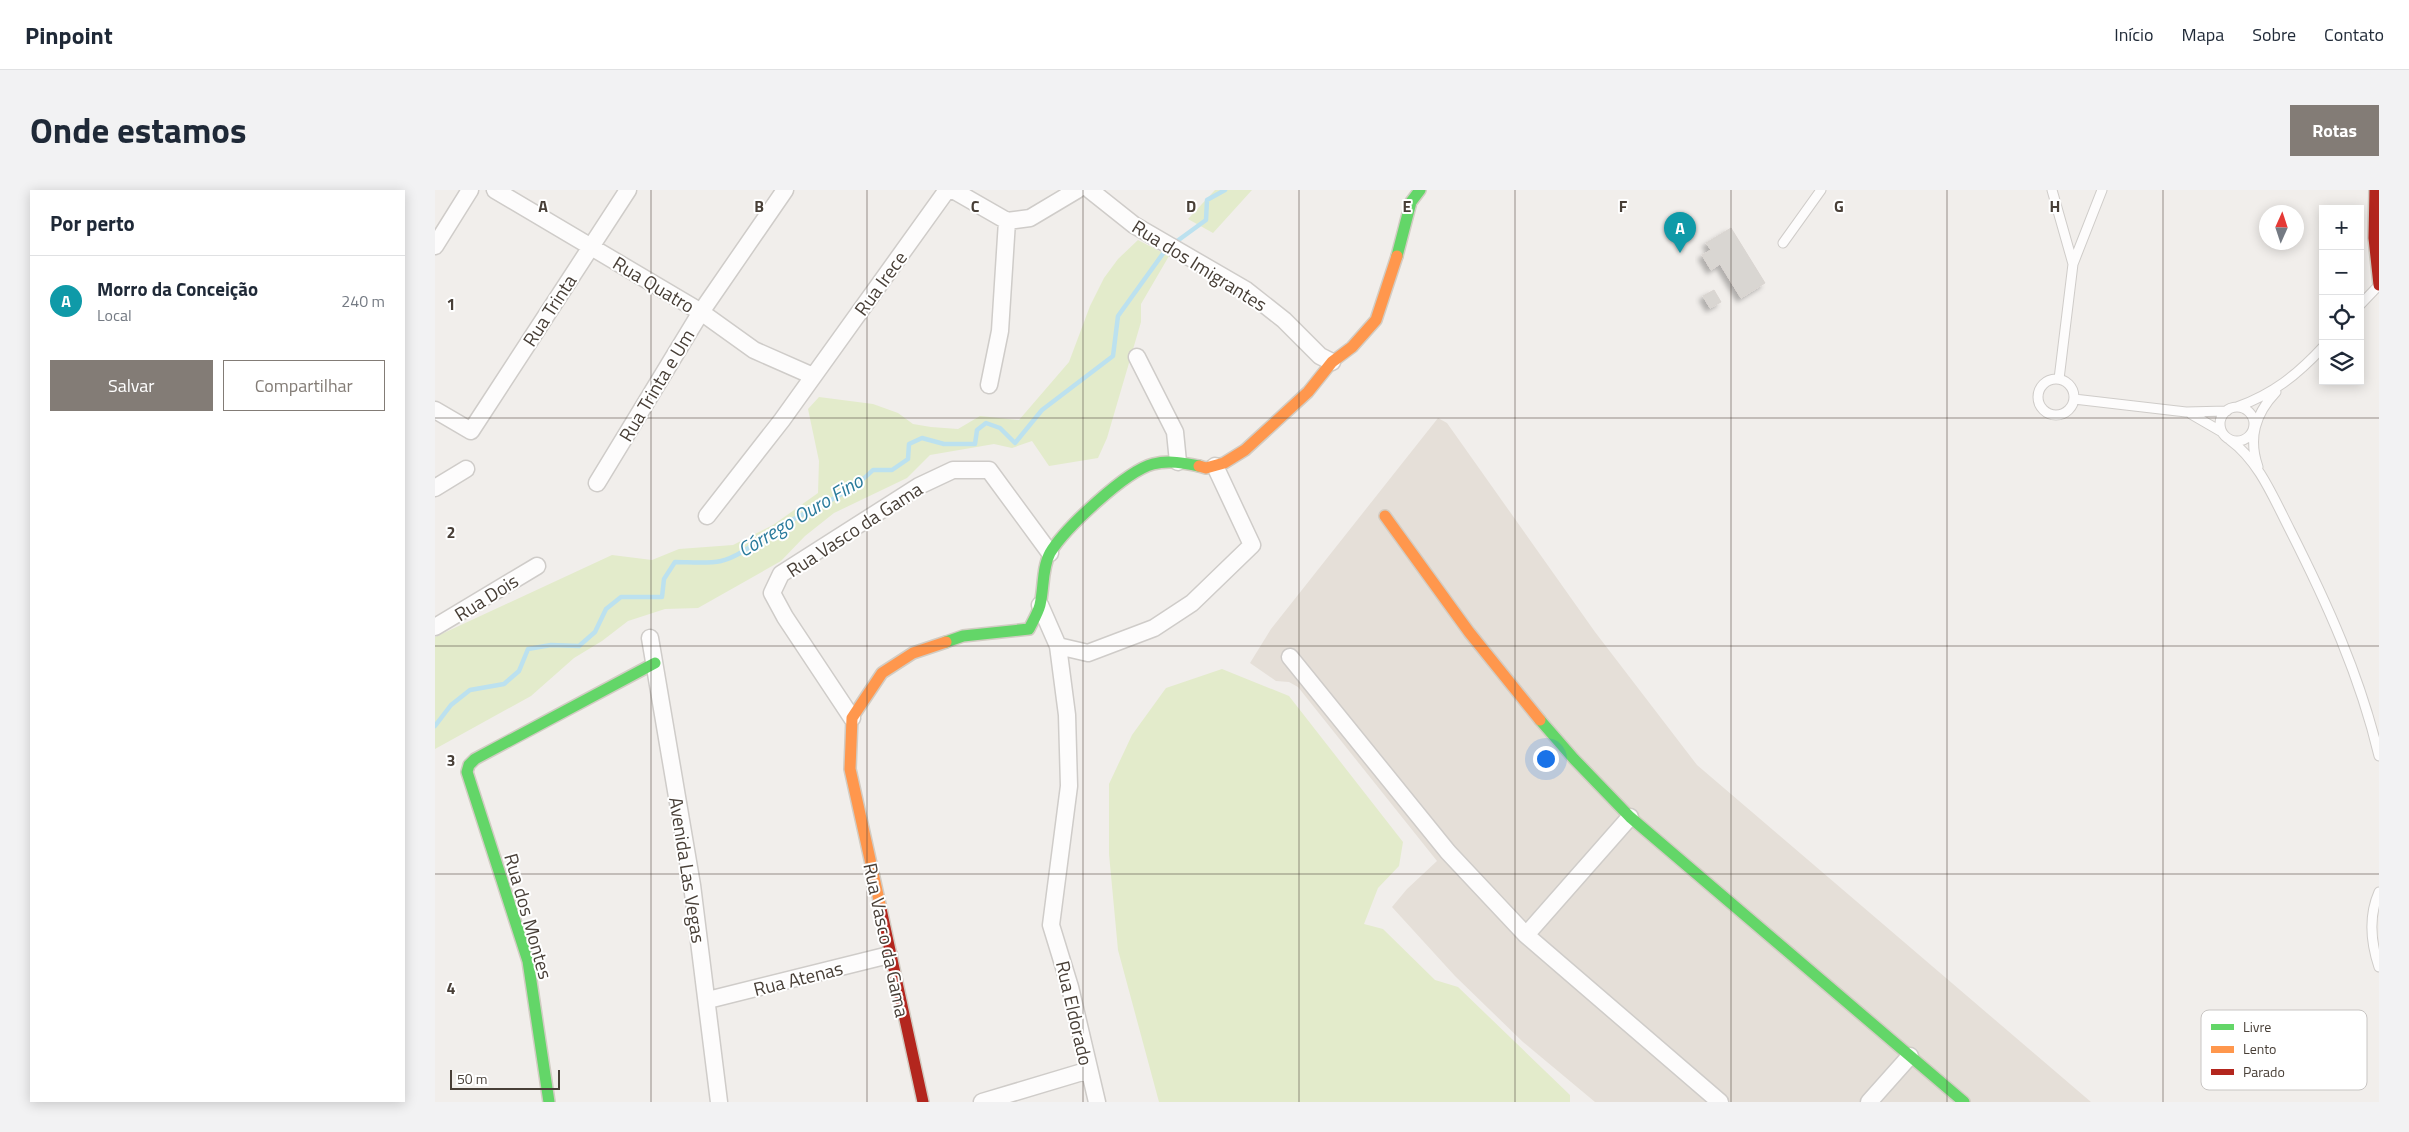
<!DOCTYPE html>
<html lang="pt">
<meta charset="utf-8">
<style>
:root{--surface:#fff;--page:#f2f2f3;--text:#1f2937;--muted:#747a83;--line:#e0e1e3;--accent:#837c76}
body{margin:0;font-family:"Titillium Web",sans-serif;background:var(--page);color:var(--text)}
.controls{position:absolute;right:15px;top:15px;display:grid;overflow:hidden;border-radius:0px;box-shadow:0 2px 12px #0003}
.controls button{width:45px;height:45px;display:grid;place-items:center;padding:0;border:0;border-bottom:1px solid var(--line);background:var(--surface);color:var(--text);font:25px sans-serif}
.compass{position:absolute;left:1824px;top:15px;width:45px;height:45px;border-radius:50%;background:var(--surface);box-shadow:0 2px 12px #0003;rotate:3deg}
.scale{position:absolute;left:15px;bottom:12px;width:110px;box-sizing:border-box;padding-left:5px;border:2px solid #483f37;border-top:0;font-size:14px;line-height:18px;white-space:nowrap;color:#483f37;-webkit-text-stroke:4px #fff;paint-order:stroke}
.you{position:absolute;left:1110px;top:568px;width:18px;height:18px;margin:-12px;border:4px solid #fff;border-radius:50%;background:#1a73e8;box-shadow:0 0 0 8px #1a73e833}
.badge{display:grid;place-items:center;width:32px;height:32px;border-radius:50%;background:var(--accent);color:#fff;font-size:16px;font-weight:700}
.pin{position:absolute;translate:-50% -41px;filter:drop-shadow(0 1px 2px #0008)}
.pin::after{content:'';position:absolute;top:26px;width:18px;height:15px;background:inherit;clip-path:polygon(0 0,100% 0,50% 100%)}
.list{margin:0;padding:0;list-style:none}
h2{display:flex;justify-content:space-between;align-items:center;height:65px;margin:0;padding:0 20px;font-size:21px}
h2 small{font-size:16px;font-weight:400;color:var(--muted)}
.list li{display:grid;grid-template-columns:32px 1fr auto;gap:15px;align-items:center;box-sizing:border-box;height:90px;padding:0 20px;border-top:1px solid var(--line)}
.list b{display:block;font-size:19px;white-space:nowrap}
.list p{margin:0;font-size:16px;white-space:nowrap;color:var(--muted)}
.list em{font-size:16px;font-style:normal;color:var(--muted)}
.actions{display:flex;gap:10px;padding:15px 20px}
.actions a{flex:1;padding:11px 0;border:1px solid var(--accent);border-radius:0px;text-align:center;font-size:18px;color:var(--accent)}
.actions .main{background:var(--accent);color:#fff}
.icon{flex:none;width:28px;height:28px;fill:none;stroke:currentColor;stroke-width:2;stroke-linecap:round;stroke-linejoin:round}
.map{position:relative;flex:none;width:1944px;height:912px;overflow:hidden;border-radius:0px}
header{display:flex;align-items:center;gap:30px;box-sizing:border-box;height:70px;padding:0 25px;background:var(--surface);border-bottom:1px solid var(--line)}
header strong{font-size:24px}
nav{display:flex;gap:28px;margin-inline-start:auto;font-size:18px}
.intro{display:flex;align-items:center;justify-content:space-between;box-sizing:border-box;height:120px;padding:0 30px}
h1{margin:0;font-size:35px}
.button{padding:12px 22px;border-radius:0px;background:var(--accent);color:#fff;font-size:18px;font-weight:700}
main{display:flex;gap:30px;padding:0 30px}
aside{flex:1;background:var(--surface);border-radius:0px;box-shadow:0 2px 12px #0003}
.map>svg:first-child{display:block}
</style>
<header>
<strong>Pinpoint</strong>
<nav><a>Início</a><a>Mapa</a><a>Sobre</a><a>Contato</a></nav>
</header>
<div class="intro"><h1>Onde estamos</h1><a class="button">Rotas</a></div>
<main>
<aside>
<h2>Por perto<small></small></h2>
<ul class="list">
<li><span class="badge" style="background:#0f9aa8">A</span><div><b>Morro da Conceição</b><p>Local</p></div><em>240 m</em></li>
</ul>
<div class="actions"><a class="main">Salvar</a><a>Compartilhar</a></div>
</aside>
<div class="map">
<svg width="1944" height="912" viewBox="0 0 1944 912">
<defs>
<filter id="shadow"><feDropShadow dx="-4" dy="4" stdDeviation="2.5" flood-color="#0004"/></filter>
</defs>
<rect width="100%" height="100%" fill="#f1eeeb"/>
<!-- residential -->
<path fill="#e5dfd8" d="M 1003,228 L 1012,233 L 1160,442 L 1262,575 L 1656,912 L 1160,912 L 1088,852 L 1020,786 L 957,717 L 972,699 L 1002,671 L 863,497 L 854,492 L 841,491 L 815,473 L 836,439 Z"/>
<!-- green -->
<path fill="#e3ebcb" d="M 780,0 L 817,0 L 778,43 L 753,29 Z
M 703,50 L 734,66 L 706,114 L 706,132 L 672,248 L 663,268 L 614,276 L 597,251 L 577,258 L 559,254 L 495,265 L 472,288 L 399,323 L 370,346 L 346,371 L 263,418 L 230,419 L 193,431 L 167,451 L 139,468 L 96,506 L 0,559 L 0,447 L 177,365 L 217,370 L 244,359 L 298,355 L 338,335 L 383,303 L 384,271 L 373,219 L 384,207 L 438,214 L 463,223 L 478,234 L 496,237 L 523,239 L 545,226 L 584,230 L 634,172 L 655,116 L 669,88 L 683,69 Z
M 787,479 L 854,506 L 968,652 L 964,676 L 943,698 L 929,734 L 948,739 L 1000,790 L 1023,797 L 1135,905 L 1135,912 L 724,912 L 683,760 L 674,664 L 674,594 L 697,545 L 731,498 Z"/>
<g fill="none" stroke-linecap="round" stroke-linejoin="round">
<!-- stream -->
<path stroke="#bce1ef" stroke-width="4.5" d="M 738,54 L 771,30 L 772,10 L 790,0
M 0,536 L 16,515 L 35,500 L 69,494 L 84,481 L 93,459 L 116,455 L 144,456 L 160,442 L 171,419 L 186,407 L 227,407 L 229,389 L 240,372 C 254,372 272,374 286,371 C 308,366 327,346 346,336 C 378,318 412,306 438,280 L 457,280 L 473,269 L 474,254 L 487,248 L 509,254 L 540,254 L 542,240 L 551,233 L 565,238 L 580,253 L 607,220 L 678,166 L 683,126 L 732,58"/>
</g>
<!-- building -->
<path fill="#d9d6d2" stroke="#dad5d1" filter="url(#shadow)" d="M 1296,38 L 1330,93 L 1306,108 L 1285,74 L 1276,80 L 1267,65 L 1276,60 L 1271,53 Z
M 1279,100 L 1286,112 L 1275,118 L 1268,106 Z"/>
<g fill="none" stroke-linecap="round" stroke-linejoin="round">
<defs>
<path id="lane" d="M 1617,0 L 1638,74
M 1348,53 L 1386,0
M 1925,115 L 1944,95
M 1624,189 L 1638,74 L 1667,0
M1603 207a18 18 0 1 1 36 0a18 18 0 1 1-36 0Z
M 1639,209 L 1751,222 L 1792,221
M1785 234a17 17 0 1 1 34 0a17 17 0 1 1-34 0Z
M 1802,217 C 1838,204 1862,185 1888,157
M 1756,224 L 1787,242
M 1795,250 C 1824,271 1839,309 1855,340 C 1892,413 1925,486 1944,566
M 1823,277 C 1813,248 1820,224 1841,202
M 1944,702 C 1933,727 1936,753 1944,777"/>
<path id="street" d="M 60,0 L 266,122 L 319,160 L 378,186
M 518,0 L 572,31 L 595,28 L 642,0
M 655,0 L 699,35 L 811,100 L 849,130 L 885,166 L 897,172
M 0,56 L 35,0
M 702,167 L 740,242 L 743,272
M 554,195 L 565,141 L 572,31
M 0,220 L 36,241 L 193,0
M 162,293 L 266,122 L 350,0
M 0,298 L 31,279
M 272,326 L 347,230 L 512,0
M 605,415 L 623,456 L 653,463 L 719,438 L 757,413 L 817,355 L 780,276
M 0,437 L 102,376
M 215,448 L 257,695 L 284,912
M 623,456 L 632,525 L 634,596 L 616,735 L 635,797 L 662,912
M 855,467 L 1013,662 L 1091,745 L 1285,912
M 417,528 L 350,427 L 337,403 L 346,384 L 484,296 L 518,280 L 554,280 L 615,363
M 1091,745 L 1195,627
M 273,810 L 454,765
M 547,912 L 654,880
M 1434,912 L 1475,866"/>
<path id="fast" d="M 962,66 L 976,12 L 985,0
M 511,452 L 528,446 L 594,439 C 598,431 603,423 605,415 C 609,398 607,378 615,363 C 630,338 691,281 718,274 C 734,270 749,273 764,276
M 1105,530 L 1139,569 L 1195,627 L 1529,912
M 114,912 L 93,771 L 32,582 L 34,575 L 40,569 L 220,473"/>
<path id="slow" d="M 764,276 L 771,278 L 789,273 L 810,260 L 873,202 L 897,172 L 917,157 L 941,130 L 962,66
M 950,326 L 1034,442 L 1105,530
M 446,719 L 415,579 L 417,528 L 447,483 L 478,463 L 511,452"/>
<path id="jam" d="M 1940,0 L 1939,48 L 1944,95
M 446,719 L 488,912"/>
</defs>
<!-- lane casing -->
<use href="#lane" stroke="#cfccc9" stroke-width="11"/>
<!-- street casing -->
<use href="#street" stroke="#cfccc9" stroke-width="19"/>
<!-- fast casing -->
<use href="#fast" stroke="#d2ccc3" stroke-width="14"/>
<!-- slow casing -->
<use href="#slow" stroke="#d2ccc3" stroke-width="14"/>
<!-- jam casing -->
<use href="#jam" stroke="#d2ccc3" stroke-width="14"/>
<!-- lane -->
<use href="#lane" stroke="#fdfcfc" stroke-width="9"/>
<!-- street -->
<use href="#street" stroke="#fdfcfc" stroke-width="16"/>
<!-- fast -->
<use href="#fast" stroke="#63d668" stroke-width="11"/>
<!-- slow -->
<use href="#slow" stroke="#ff974d" stroke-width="11"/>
<!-- jam -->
<use href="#jam" stroke="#b3261e" stroke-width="11"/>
</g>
<!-- grid -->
<path fill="none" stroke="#483f37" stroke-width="1" stroke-opacity="0.55" d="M 216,0 L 216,912M 432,0 L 432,912M 648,0 L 648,912M 864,0 L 864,912M 1080,0 L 1080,912M 1296,0 L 1296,912M 1512,0 L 1512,912M 1728,0 L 1728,912M 0,228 L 1944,228M 0,456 L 1944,456M 0,684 L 1944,684"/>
<g text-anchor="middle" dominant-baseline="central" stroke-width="4" stroke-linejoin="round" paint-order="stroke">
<!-- street labels -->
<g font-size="19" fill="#483f37" stroke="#fff">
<text transform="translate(765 75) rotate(32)">Rua dos Imigrantes</text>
<text transform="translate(445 93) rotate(-54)">Rua Irece</text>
<text transform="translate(219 94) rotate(31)">Rua Quatro</text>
<text transform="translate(114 120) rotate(-57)">Rua Trinta</text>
<text transform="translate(221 195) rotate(-59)">Rua Trinta e Um</text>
<text transform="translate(419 339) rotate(-33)">Rua Vasco da Gama</text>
<text transform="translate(51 407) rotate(-32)">Rua Dois</text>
<text transform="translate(253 680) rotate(81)">Avenida Las Vegas</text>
<text transform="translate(94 726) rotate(74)">Rua dos Montes</text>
<text transform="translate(452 750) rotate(78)">Rua Vasco da Gama</text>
<text transform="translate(363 788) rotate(-14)">Rua Atenas</text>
<text transform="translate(640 823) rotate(77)">Rua Eldorado</text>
</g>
<!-- water labels -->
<g font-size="20" font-style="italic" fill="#2a7b9c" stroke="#fff">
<text transform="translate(365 325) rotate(-31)">Córrego Ouro Fino</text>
</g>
</g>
<!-- legend -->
<rect x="1766" y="820" width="166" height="80" rx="8" fill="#fff" stroke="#c8c5c3" stroke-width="1"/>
<rect x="1776" y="834" width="23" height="6" fill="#63d668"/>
<rect x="1776" y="856" width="23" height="7" fill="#ff974d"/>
<rect x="1776" y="879" width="23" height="6" fill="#b3261e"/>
<g font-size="14" fill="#483f37">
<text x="1808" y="842">Livre</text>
<text x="1808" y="864">Lento</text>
<text x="1808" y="887">Parado</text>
</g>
<g font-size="16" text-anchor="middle" font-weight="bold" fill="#483f37" stroke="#fff" stroke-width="4" stroke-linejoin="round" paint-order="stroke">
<text x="108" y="22">A</text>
<text x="324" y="22">B</text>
<text x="540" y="22">C</text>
<text x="756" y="22">D</text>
<text x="972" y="22">E</text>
<text x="1188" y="22">F</text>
<text x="1404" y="22">G</text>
<text x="1620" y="22">H</text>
<text x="16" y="120">1</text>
<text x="16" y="348">2</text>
<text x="16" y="576">3</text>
<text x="16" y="804">4</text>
</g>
</svg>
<div class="controls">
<button>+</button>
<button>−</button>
<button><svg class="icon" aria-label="locate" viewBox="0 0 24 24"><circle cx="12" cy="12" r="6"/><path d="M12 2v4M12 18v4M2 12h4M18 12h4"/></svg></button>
<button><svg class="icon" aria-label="layers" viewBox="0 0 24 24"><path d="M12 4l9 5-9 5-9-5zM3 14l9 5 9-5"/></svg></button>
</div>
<svg class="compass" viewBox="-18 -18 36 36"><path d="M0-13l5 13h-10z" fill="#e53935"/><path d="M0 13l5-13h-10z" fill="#747a83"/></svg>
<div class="scale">50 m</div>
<div class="you"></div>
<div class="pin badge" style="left:1245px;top:63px;background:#0f9aa8">A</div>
</div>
</main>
